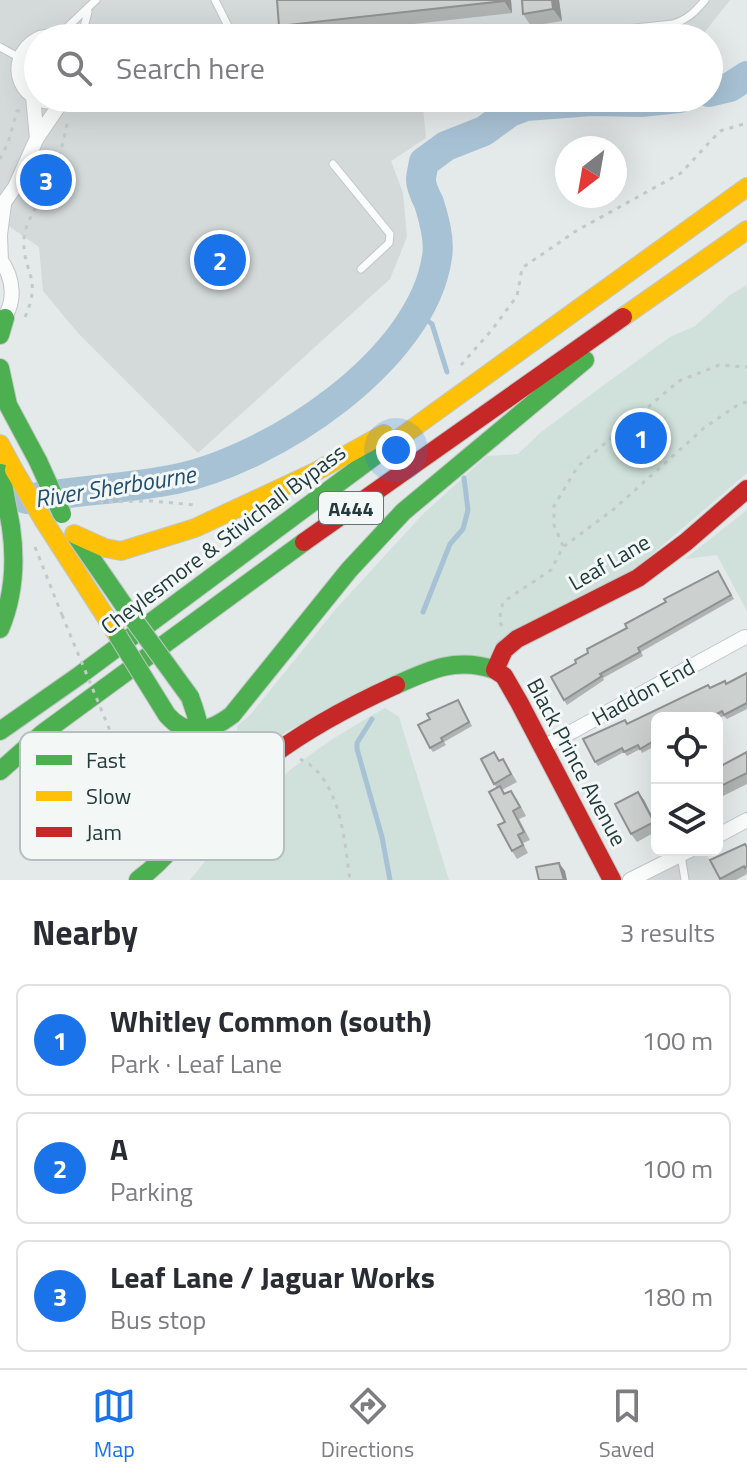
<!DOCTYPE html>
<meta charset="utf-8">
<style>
:root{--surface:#fff;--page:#f2f2f3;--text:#2b2b33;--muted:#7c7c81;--line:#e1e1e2;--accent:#1a73e8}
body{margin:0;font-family:"Titillium Web",sans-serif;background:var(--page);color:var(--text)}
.controls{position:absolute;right:24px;bottom:24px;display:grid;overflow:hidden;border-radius:12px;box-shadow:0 8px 32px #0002}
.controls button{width:72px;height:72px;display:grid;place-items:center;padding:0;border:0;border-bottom:2px solid var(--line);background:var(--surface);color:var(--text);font:40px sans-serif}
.compass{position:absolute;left:555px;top:136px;width:72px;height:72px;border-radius:50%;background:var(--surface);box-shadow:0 8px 32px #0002;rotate:211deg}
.you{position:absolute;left:396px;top:450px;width:28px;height:28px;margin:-20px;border:6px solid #fff;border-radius:50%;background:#1a73e8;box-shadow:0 0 0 12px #1a73e833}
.badge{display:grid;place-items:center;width:52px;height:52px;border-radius:50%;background:var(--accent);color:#fff;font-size:26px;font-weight:700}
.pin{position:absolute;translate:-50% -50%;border:4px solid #fff;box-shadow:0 2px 8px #0006}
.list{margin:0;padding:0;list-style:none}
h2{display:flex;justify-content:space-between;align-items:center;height:104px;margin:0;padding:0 32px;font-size:34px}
h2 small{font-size:26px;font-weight:400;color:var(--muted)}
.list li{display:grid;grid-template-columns:52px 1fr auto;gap:24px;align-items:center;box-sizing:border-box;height:112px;margin:0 16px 16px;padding:0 16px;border:2px solid var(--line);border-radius:12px}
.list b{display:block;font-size:30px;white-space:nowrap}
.list p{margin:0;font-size:26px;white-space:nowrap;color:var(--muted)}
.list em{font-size:26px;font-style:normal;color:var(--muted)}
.icon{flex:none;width:44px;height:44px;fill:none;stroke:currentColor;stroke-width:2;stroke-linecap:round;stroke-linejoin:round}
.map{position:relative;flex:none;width:747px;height:880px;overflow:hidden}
.search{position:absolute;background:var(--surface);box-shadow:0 8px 32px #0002;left:24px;right:24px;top:24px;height:88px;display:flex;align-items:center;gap:20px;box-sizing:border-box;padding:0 28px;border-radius:44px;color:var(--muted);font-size:30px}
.sheet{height:488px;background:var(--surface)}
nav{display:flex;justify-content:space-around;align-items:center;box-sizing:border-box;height:112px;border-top:2px solid var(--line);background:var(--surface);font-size:22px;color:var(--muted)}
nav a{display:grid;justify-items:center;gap:4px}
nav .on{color:var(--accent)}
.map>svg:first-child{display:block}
</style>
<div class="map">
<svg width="747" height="880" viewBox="0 0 747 880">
<rect width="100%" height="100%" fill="#e4e9e9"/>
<!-- built -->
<path fill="#d3dad9" d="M 0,0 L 730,0 L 700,38 L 38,38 L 38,98 L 422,98 L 426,138 L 391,161 L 403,193 L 407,237 L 390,279 L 198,453 L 78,333 L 43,291 L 39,247 L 0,220 Z
M 690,850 L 705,850 L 719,880 L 630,880 Z"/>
<!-- green -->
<path fill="#cfe1da" d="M 747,285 L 747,473 L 636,568 L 614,583 L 515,629 L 494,646 L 491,658 L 324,714 L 289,730 L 266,746 L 252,749 L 238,741 L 237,726 L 251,714 L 335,610 L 423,514 L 487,456 L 518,454 L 540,433 L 593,393 L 670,337 L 695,326 L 730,295 Z
M 747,510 L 747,611 L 717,555 L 685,559 Z
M 385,708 L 399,717 L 449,880 L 190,880 C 211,855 231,827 254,803 C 293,763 337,735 385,708 Z"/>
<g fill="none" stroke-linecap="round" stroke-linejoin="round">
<!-- stream -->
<path stroke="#a8c2d5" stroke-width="5" d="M 417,313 L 432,324 L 447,372
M 423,612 L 450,544 L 463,529 L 468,510 L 464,478
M 372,719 L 357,743 L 357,749 L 382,837 L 390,880"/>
<!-- river -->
<path stroke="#a8c2d5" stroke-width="30" d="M 709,92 L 730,87 L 747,76
M 26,499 C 75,490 127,489 176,479 C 272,459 422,361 437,257 C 440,240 434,219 429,203 C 426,197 421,187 421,180 C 421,175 423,168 424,162 L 446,146 L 484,131 L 510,112 L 526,106 L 591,101 L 641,102 L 679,98"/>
<defs>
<path id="lane" d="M 215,0 L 234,38
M 59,35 L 96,0
M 81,38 L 88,12
M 541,38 L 673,24 C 688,19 695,12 705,0
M 0,47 L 20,58
M 333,164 L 390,234 L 389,243 L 361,269
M 681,855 L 685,880"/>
<path id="street" d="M 40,38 L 52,36 L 63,38
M 38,39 C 0,60 22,112 64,100
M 33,97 L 37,138
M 0,208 L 15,187 L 37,138 L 62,101
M 0,259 C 14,278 17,304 0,323
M 1,261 L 0,235 L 4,204
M 542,748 L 745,637
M 717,836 L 747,820
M 630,880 L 690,850"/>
<path id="fast" d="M 0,335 L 5,318
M 0,368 L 8,405 L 38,461
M 76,536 L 134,620
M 0,629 C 14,596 16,562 11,527
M 396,685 C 431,669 457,657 495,670
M 167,715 C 187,738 210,732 232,715 L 349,570 L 403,512 L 585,360
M 0,731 L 80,675 L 387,447
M 0,771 L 43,733 L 304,542
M 138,880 C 203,830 219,774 190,697"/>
<path id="slow" d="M 623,317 L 747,230
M 0,444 L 14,470
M 387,447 L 747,187
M 44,521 L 118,636
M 74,534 L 105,548 L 121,551 L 195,528 L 315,472 L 384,434"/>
<path id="jam" d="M 304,542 L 623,317
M 176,849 C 198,825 220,800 244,778 C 288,739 343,709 396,685
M 612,880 L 519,702 L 504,676 L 495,670 L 504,650 L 517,639 L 638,578 L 686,542 L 747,489"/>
</defs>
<!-- lane casing -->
<use href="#lane" stroke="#c1c6c6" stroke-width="9"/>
<!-- street casing -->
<use href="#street" stroke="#c1c6c6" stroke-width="16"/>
<!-- fast casing -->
<use href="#fast" stroke="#c0c7c6" stroke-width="20"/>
<!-- slow casing -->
<use href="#slow" stroke="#c0c7c6" stroke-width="20"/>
<!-- jam casing -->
<use href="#jam" stroke="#c0c7c6" stroke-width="20"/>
<!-- path -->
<path stroke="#c1c9c9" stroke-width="3" stroke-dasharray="4 6" stroke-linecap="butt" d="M 0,159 L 8,143 L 17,111 L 21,111
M 25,317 C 43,277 22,272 24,239 C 25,221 39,204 46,188 C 56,168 63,146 67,124
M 461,365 L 491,331 L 517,296 L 522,268 L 576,231 L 681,173 L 720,131 L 747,123
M 79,502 L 152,501 L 195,505
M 563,546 L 554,525 L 554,506 L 578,466 L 679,381 L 719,365 L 747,367
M 35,547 L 62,615
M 502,626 L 499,621 L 503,602 L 551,570 L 563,547 L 614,509 L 704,428 L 739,404 L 747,402
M 300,759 C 305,762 312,765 316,770 C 342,797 345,845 350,880
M 123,762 C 131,793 129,823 139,853"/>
<!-- lane -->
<use href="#lane" stroke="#fbfcfc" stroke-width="7"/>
<!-- street -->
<use href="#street" stroke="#fbfcfc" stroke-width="14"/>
<!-- fast -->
<use href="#fast" stroke="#4caf50" stroke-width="18"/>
<!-- slow -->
<use href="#slow" stroke="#ffc107" stroke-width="18"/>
<!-- jam -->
<use href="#jam" stroke="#c62828" stroke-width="18"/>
<defs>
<path id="fast-bridge" d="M 38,461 L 62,514
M 1,473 L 11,527
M 134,620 L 190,697
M 118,636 L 167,715"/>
<path id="slow-bridge" d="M 14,470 L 44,521"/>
</defs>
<!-- fast-bridge casing -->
<use href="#fast-bridge" stroke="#bdc5c5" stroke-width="20" stroke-linecap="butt"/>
<!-- slow-bridge casing -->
<use href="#slow-bridge" stroke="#bdc5c5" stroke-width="20" stroke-linecap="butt"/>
<!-- path-bridge -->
<path stroke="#c1c9c9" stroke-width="3" stroke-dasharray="4 6" stroke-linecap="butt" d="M 62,615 L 123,762"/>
<!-- fast-bridge -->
<use href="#fast-bridge" stroke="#4caf50" stroke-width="18"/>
<!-- slow-bridge -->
<use href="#slow-bridge" stroke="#ffc107" stroke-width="18"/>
</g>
<!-- wall -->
<path fill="#afb3b2" d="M 277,0 L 511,0 L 512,13 L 288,38 L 279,26 Z
M 522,0 L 559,0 L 562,21 L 531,26 L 523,14 Z
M 718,571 L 734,599 L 641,652 L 643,656 L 603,678 L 604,680 L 567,705 L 564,700 L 576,663 L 588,653 L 666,602 Z
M 747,673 L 747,709 L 727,719 L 724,716 L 717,719 L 717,718 L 657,718 L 657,745 L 642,753 L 640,749 L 627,756 L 624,752 L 598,766 L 595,762 L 625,720 L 628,723 L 710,688 L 726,684 Z
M 458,700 L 472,726 L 444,742 L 446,745 L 433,752 L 430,748 L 430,719 Z
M 747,752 L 747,784 L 717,799 L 717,768 Z
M 500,760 L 508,767 L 517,782 L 502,790 L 505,794 L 517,799 L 526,816 L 519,819 L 530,840 L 523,843 L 528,853 L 517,859 L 512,851 L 497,788 L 494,784 Z
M 644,800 L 657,825 L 657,831 L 637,842 L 631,834 Z
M 747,847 L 747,874 L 736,880 L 721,880 L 710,860 Z"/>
<!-- shaded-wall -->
<path fill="#8f9291" d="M 504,0 L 511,0 L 512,13 L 504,1 Z
M 552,0 L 559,0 L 562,21 L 553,9 Z
M 638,792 L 644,800 L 657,827 L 654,822 Z
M 559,863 L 565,871 L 567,880 L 564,880 Z"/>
<!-- building -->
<path fill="#ccd0cf" stroke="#8f9291" stroke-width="2" d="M 277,0 L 504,0 L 504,1 L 279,26 Z
M 522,0 L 552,0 L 553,9 L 523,14 Z
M 718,571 L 731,595 L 638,648 L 640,652 L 600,674 L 602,676 L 564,700 L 551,677 L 576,663 L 575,660 L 588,653 L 587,649 L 627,628 L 625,624 L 666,602 L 664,599 Z
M 747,673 L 747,703 L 724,715 L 722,711 L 709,718 L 657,718 L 657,739 L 640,749 L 638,745 L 624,752 L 622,748 L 595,762 L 583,739 L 625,720 L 627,724 L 708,685 L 710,688 L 725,681 L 726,684 Z
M 458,700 L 469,722 L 441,738 L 443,741 L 430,748 L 418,725 L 430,719 L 427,714 Z
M 494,752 L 499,761 L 503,759 L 511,774 L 494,784 L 481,759 Z
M 747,752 L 747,773 L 717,788 L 717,768 Z
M 500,786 L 504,794 L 511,791 L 520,807 L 513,811 L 524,832 L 518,835 L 523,845 L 512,851 L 498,825 L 505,822 L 489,792 Z
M 638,792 L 654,822 L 631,834 L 615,804 Z
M 745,844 L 747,847 L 747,866 L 745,868 L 744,866 L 720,879 L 710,860 Z
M 559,863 L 564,880 L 539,880 L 536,867 Z"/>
<g text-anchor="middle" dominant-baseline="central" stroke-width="6" stroke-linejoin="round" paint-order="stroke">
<!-- shield labels -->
<rect fill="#f3f8f7" stroke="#627473" stroke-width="2" x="319" y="492" width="64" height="32" rx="6"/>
<g font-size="20" font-weight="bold" fill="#243b3b">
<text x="351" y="508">A444</text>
</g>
<!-- street labels -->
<g font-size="22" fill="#243b3b" stroke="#f3f8f7">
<text transform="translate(223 539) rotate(-37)">Cheylesmore &amp; Stivichall Bypass</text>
<text transform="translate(609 562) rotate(-30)">Leaf Lane</text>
<text transform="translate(643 692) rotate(-29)">Haddon End</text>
<text transform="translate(577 762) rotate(62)">Black Prince Avenue</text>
</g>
<!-- water labels -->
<g font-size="24" font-style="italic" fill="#224f72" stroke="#f3f8f7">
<text transform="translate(115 486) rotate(-9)">River Sherbourne</text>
</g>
</g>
<!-- legend -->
<rect x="20" y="732" width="264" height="128" rx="12" fill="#f3f8f7" stroke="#b5bfbf" stroke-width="2"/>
<rect x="36" y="755" width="36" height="10" fill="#4caf50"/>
<rect x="36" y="791" width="36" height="10" fill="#ffc107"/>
<rect x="36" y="827" width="36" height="10" fill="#c62828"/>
<g font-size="22" fill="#243b3b">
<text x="86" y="768">Fast</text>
<text x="86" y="804">Slow</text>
<text x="86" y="840">Jam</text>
</g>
</svg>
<div class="controls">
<button><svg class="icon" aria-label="locate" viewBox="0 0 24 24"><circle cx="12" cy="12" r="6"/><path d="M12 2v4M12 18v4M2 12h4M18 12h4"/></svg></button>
<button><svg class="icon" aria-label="layers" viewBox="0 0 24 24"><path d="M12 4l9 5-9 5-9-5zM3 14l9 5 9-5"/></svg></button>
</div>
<svg class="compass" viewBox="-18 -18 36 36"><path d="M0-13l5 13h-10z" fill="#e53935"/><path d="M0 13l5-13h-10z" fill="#7c7c81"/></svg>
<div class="you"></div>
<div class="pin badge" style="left:641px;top:438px">1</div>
<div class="pin badge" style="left:220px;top:260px">2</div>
<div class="pin badge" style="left:46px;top:180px">3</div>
<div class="search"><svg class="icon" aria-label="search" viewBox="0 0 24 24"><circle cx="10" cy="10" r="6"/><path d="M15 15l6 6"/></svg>Search here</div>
</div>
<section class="sheet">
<h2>Nearby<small>3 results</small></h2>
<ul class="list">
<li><span class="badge">1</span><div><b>Whitley Common (south)</b><p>Park · Leaf Lane</p></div><em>100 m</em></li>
<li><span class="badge">2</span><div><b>A</b><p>Parking</p></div><em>100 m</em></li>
<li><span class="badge">3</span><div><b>Leaf Lane / Jaguar Works</b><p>Bus stop</p></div><em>180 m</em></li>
</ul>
</section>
<nav>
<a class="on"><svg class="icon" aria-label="map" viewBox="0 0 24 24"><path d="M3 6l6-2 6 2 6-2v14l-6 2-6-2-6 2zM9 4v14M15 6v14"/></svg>Map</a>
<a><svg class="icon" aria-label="directions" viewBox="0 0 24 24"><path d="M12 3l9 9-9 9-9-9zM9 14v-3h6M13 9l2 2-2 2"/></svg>Directions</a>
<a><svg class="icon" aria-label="saved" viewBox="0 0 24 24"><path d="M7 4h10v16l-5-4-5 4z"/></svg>Saved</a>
</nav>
